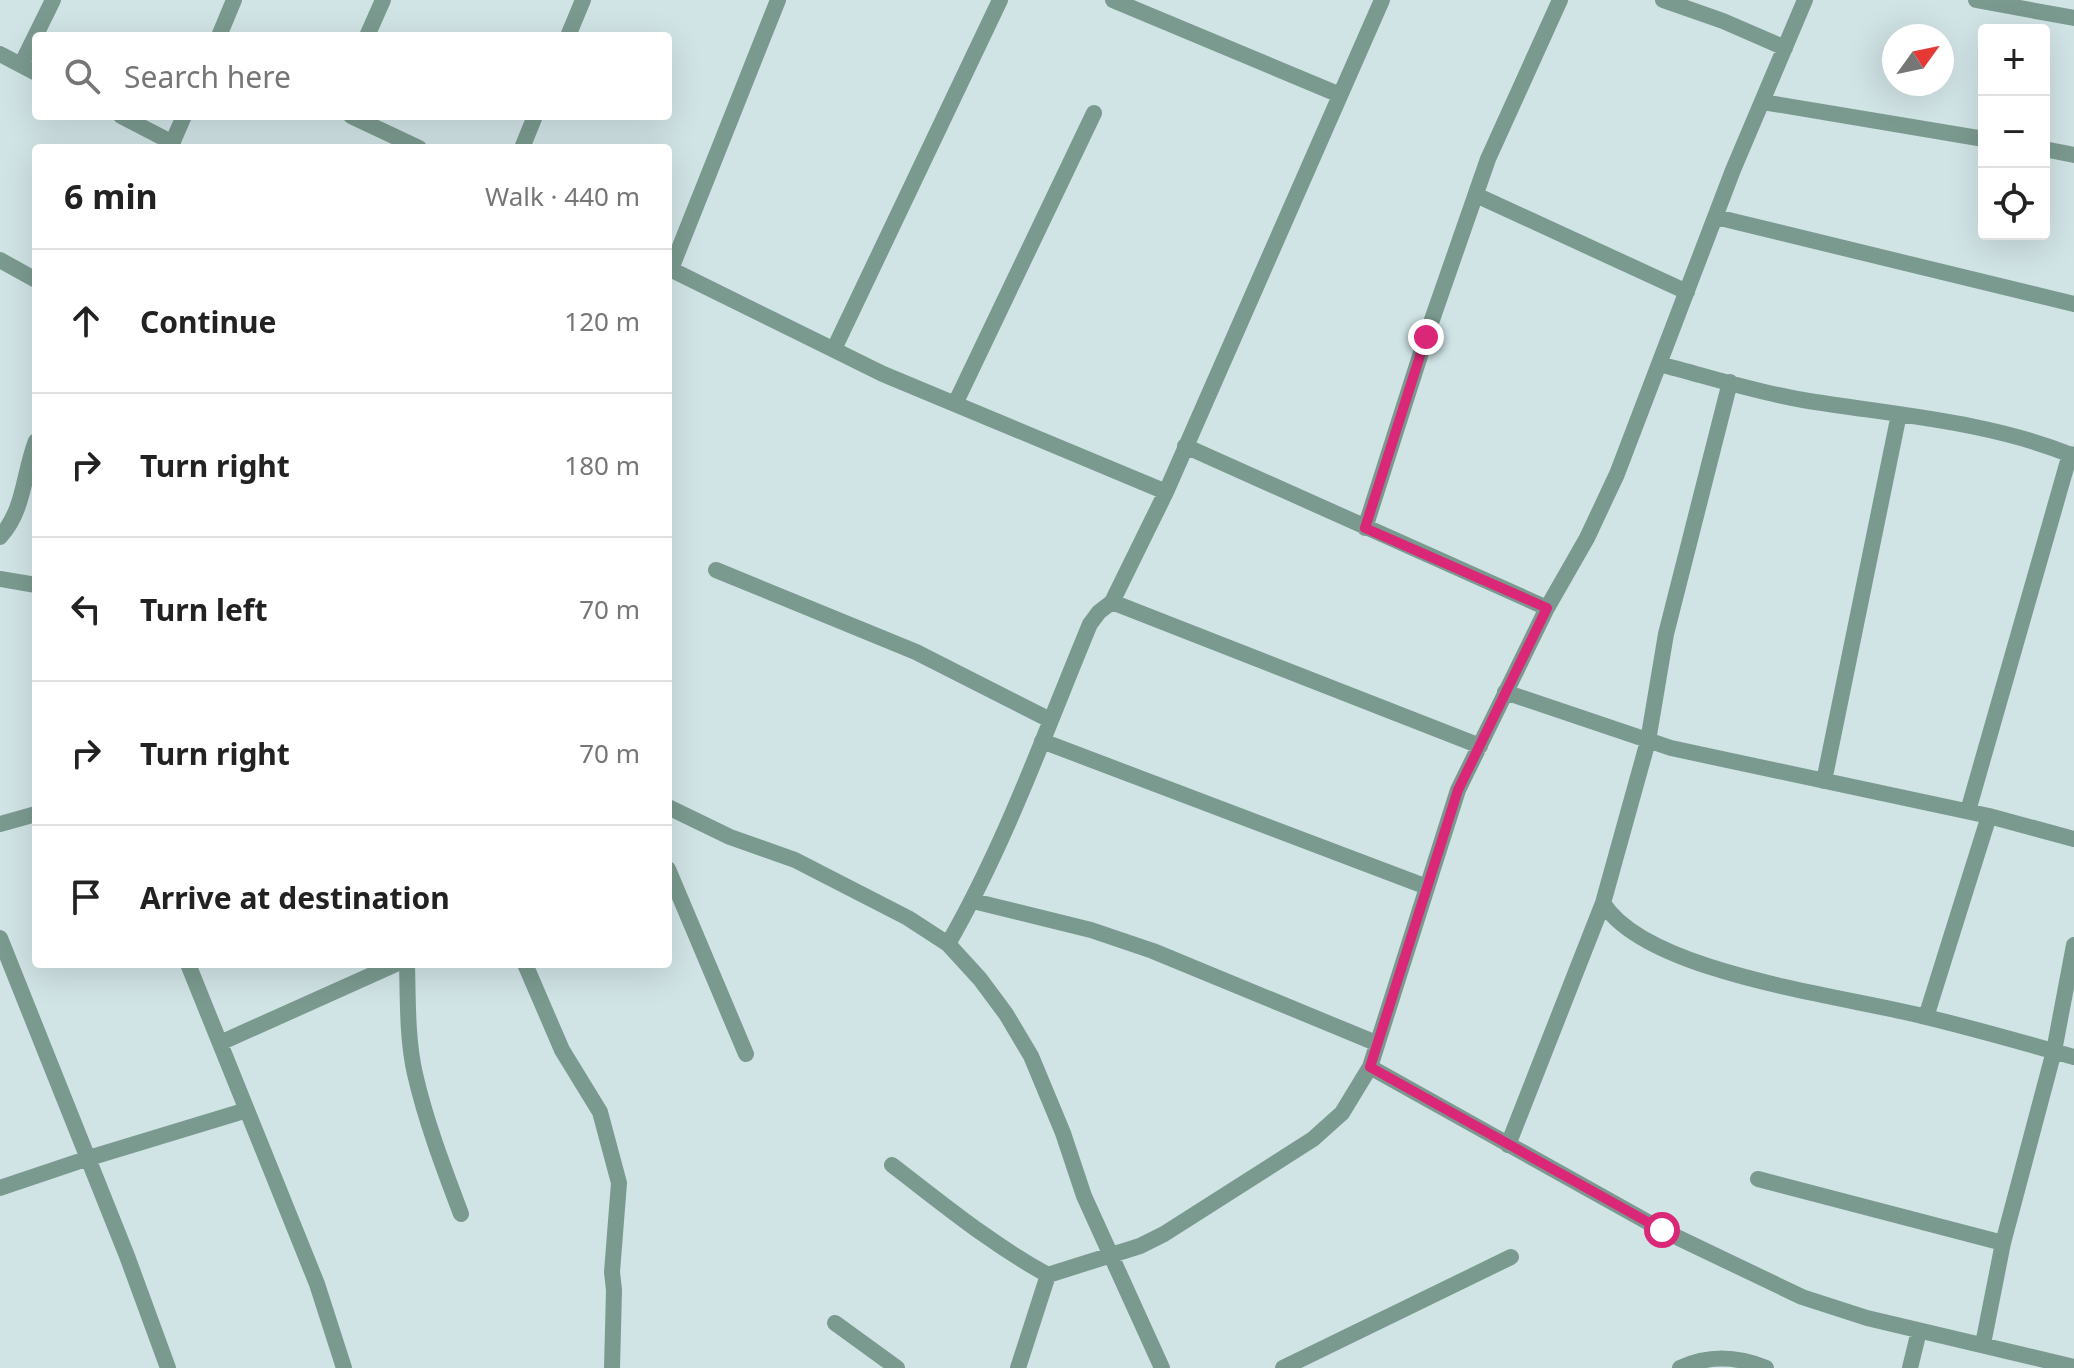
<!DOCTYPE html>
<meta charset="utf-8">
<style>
:root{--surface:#fff;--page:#f6f6f6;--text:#222;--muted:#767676;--line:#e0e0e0}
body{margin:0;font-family:"Noto Sans",sans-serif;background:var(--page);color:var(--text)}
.controls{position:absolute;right:24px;top:24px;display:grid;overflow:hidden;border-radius:8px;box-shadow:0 8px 32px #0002}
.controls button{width:72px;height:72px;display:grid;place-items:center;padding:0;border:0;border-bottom:2px solid var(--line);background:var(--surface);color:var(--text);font:40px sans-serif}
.compass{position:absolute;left:1882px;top:24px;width:72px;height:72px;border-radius:50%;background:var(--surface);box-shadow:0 8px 32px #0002;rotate:57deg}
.stop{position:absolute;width:24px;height:24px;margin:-18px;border:6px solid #db2777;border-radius:50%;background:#fff}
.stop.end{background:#db2777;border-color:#fff;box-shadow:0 2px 8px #0008}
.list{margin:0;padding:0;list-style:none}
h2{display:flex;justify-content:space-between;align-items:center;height:104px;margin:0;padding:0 32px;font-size:34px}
h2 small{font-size:26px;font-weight:400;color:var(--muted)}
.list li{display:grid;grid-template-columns:52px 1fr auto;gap:24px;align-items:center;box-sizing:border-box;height:144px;padding:0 32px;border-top:2px solid var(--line)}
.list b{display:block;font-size:30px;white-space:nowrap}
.list em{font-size:26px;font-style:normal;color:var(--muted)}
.icon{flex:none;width:44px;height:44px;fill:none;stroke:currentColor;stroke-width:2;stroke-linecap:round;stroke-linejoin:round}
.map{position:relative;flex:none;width:2074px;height:1368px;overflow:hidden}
.search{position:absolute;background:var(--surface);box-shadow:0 8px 32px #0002;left:32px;top:32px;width:640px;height:88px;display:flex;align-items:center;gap:20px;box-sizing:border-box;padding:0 28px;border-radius:8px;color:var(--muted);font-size:30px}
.panel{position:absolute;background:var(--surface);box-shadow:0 8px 32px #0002;left:32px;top:144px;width:640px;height:824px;border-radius:8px}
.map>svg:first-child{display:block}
</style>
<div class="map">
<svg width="2074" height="1368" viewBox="0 0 2074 1368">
<rect width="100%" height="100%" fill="#d0e3e5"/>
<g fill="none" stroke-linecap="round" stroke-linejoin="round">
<!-- minor -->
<path stroke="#7b9a8f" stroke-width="16" d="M 1113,0 L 1340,95
M 1663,0 L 1723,21 L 1785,48
M 1976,0 L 2074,18
M 219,36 L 234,0
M 367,36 L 383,0
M 568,36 L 583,0
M 0,54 L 36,73
M 21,65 L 53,0
M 1763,102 L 1984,139
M 121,116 L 173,143
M 351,116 L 419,148
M 170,148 L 184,116
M 522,148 L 535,116
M 2044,149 L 2074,155
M 1476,195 L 1687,292
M 1716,217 L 2074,304
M 0,260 L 36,280
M 668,268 L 883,374 L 1166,492
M 671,269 L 778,0
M 834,349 L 1000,0
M 1659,364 C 1706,376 1755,392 1803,400 C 1894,415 1988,421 2074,456
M 955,404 L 1094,113
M 1185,446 L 1547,608
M 1365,528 L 1426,337 L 1488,159 L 1560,0
M 0,537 C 25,509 23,474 36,441
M 716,570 L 916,652 L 1050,720
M 0,579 L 36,585
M 1112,602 L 1480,746
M 1505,692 L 1671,748 L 1989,816 L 2074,839
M 1042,741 L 1427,887
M 1824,781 L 1899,414
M 668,807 L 730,837 L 795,860 L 908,918 L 948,944 L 980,979 L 1006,1014 L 1031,1056 L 1063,1133 L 1084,1196 L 1162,1368
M 1968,811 L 2070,454
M 0,824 L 36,814
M 668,869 L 746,1054
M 973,901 L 1091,930 L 1153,951 L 1376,1043
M 1603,903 C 1647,974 1846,996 1926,1017 C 1976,1029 2025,1043 2074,1057
M 0,938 L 127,1256 L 168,1368
M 948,944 C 1006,843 1045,732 1090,624 L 1099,612 L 1112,602 L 1166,492 L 1382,0
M 188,964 L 317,1284 L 344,1368
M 407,964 C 408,1000 407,1039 415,1074 C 426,1122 444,1169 461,1214
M 525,964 L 562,1050 L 600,1112 L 619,1183 L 612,1272 L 614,1290 L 612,1368
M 1926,1017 L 1989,816
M 220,1043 L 396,964
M 1370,1067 L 1662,1230 L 1802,1297 L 1867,1318 L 2074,1367
M 1508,1145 L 1603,903 L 1648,741 L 1666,634 L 1730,382
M 892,1165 C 943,1204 991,1244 1048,1275
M 1758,1179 L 2003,1243
M 0,1188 L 89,1158 L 247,1110
M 835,1323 L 897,1368
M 1983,1344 L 2003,1243 L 2054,1051 L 2074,945
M 1018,1368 L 1048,1275 L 1140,1246 L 1164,1234 L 1313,1139 L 1342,1113 L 1370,1067 L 1458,790 L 1547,608 L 1587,538 L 1617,474 L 1733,170 L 1805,0
M 1283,1368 L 1511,1257
M 1680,1368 C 1708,1355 1737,1356 1766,1368
M 1910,1368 L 1919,1331"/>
</g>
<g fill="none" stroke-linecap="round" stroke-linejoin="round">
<!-- route -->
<path stroke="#db2777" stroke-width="10" d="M 1426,337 L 1365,528 L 1547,608 L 1458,790 L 1370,1067 L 1662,1230"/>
</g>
</svg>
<div class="controls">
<button>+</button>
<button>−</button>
<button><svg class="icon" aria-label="locate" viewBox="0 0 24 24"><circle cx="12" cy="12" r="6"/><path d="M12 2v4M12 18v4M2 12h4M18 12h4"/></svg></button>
</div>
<svg class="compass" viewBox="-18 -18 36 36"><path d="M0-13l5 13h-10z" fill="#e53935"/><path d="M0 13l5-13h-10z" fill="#767676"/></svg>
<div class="stop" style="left:1662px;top:1230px"></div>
<div class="stop end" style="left:1426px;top:337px"></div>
<div class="search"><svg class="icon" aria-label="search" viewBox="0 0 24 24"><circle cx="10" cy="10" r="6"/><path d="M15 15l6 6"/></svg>Search here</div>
<section class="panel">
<h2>6 min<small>Walk · 440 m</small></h2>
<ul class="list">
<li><svg class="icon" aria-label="ahead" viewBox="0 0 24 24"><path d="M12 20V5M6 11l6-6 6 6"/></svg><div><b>Continue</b></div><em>120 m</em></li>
<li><svg class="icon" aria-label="right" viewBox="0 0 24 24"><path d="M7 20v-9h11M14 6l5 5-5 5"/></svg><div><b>Turn right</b></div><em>180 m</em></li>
<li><svg class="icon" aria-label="left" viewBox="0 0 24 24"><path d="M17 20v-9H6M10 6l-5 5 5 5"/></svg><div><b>Turn left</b></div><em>70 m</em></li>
<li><svg class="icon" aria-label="right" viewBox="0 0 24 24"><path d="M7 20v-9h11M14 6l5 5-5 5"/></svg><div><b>Turn right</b></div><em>70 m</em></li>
<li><svg class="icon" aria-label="arrive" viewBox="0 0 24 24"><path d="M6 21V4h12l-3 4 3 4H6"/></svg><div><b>Arrive at destination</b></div></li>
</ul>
</section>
</div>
